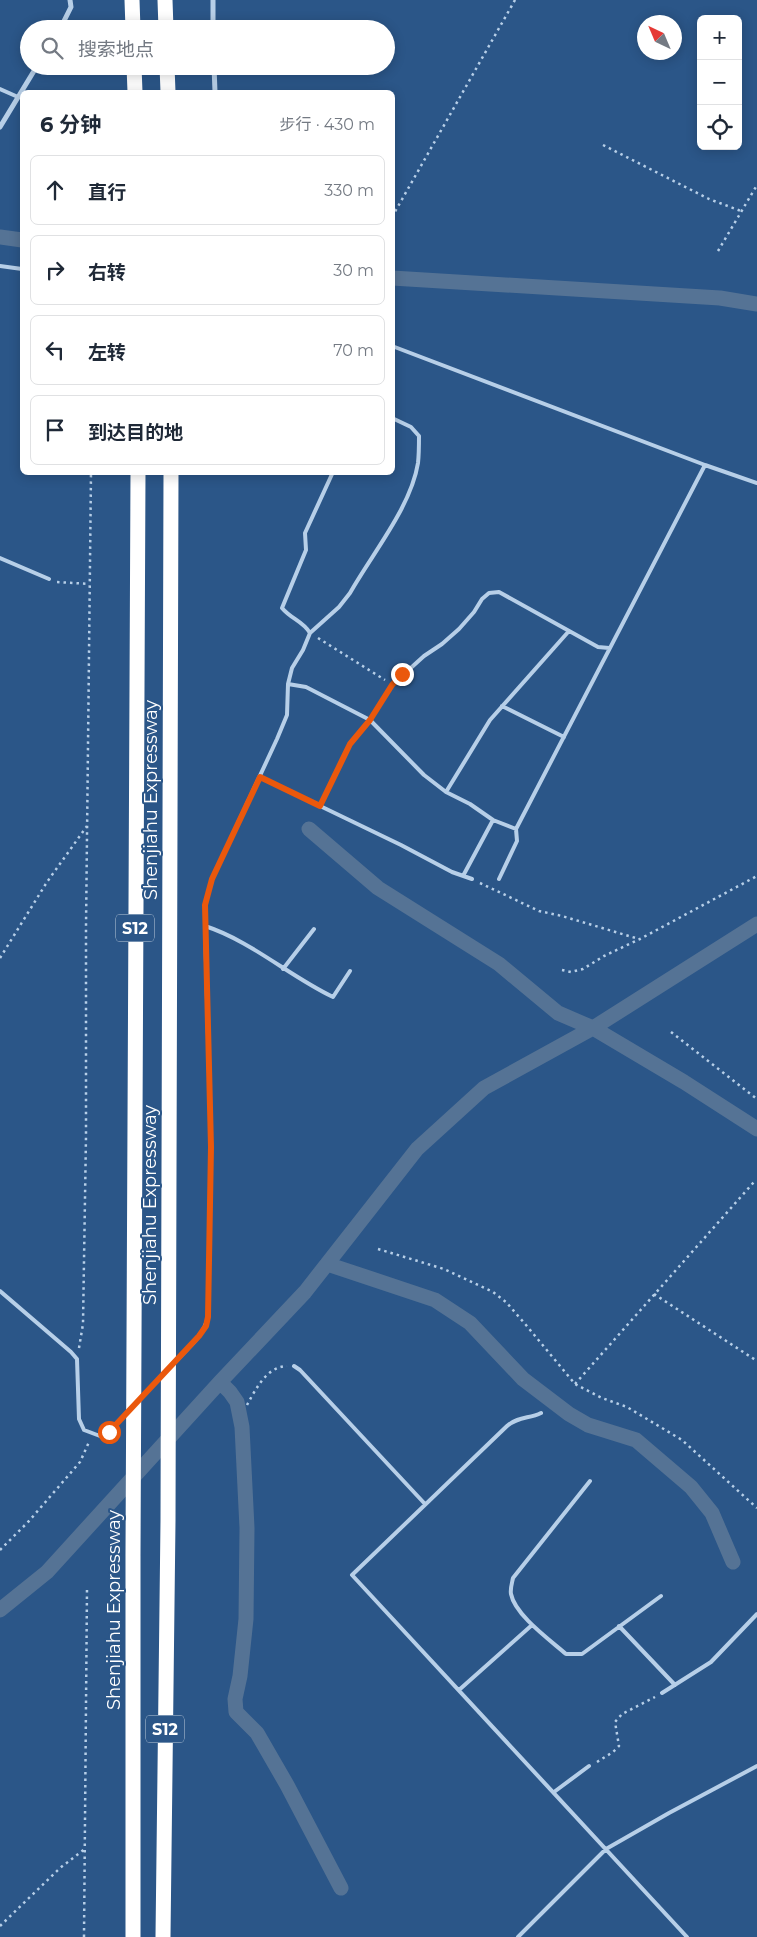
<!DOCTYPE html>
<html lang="zh">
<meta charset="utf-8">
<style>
:root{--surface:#fff;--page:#f6f6f7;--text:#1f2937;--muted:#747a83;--line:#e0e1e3}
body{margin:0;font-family:Montserrat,"Noto Sans SC",sans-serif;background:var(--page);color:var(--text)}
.controls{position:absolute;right:15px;top:15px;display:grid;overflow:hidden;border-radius:8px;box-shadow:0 2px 12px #0003}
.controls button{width:45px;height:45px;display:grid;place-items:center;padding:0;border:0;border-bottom:1px solid var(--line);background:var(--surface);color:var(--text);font:25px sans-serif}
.compass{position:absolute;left:637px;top:15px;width:45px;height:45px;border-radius:50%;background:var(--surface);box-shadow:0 2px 12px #0003;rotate:316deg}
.stop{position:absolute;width:15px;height:15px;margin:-11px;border:4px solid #ea580c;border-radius:50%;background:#fff}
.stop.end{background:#ea580c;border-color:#fff;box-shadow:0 1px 5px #0008}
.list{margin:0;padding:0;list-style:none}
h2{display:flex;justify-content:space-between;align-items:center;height:65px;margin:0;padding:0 20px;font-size:21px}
h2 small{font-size:16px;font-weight:400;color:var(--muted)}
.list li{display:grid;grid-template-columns:32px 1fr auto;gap:15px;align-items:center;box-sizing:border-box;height:70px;margin:0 10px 10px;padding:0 10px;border:1px solid var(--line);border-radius:8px}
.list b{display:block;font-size:19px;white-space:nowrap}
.list em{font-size:16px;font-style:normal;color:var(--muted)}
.icon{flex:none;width:28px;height:28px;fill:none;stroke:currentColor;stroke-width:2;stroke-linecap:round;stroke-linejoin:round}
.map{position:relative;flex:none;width:757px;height:1937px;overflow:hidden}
.search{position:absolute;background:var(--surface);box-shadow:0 2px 12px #0003;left:20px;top:20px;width:375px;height:55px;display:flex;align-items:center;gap:12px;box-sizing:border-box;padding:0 18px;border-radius:28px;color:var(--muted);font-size:19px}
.panel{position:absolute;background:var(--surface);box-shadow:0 2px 12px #0003;left:20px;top:90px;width:375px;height:385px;border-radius:8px}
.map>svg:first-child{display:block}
</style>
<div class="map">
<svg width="757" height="1937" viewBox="0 0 757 1937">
<rect width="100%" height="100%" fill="#2b5688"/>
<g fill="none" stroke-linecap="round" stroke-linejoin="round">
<!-- canal -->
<path stroke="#557395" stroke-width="15" d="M 0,237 L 22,240
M 392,278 L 720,298 L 757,304
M 309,829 L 378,888 L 499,964 L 558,1013 L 593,1028 L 684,1082 L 757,1129
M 327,1264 L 435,1300 L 470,1323 L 523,1379 L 569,1414 L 588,1425 L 636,1440 L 691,1487 L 712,1513 L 733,1562
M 220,1382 L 230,1392 L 237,1402 L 242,1427 L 247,1528 L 246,1619 L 240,1676 L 235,1699 L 236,1712 L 257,1733 L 287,1785 L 341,1888
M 0,1610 L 47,1572 L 220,1382 L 305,1292 L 417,1149 L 484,1088 L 593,1028 L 757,924"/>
<!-- path -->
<path stroke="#b7cfe8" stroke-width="2.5" stroke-dasharray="2.5 4" stroke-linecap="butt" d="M 603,145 L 709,199 L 741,211
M 392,217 L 515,0
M 718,251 L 757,185
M 57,582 L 89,584
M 318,638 L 385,680
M 480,883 L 539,911 L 562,916 L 639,939
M 0,958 L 47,882 L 87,826
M 562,970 L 571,972 L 583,969 L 604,956 L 640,939 L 757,876
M 671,1032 L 757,1099
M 378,1249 L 444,1269 L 493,1292 L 506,1302 L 526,1325 L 575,1384 L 602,1398 L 627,1407 L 682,1440 L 757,1508
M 654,1294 L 757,1361
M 79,1348 L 83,1324 L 86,1136 L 86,927 L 91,472
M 575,1384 L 754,1182
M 247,1405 C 256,1389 266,1367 287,1366
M 0,1550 L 29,1521 L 80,1462 L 89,1442
M 597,1762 L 613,1752 L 619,1746 L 615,1722 L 622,1714 L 655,1697
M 0,1926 L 60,1868 L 86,1848
M 84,1937 L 87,1589"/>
<!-- lane -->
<path stroke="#b7cfe8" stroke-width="4" d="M 0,89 L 18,97
M 0,266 L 22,269
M 392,346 L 705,465 L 757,483
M 0,558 L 49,579
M 310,633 L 339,607 L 350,593 C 372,554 411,507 418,463 C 419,454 419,444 419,436 L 411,427 L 392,418
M 288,684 L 306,687 L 370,720 L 424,775 L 446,792 L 470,804 L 493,820 L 516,829
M 502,706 L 564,737
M 260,777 L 401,845 L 452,872 L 472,879
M 446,792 L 490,720 L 569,631
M 320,806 L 350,744 L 370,720 L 392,685 L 424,656 L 442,644 L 459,629 L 474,612 L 482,599 L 489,593 L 499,592 L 598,647 L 609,648
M 463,876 L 493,820
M 499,879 L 517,841 L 516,829 L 705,465
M 205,926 C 251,941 289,976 333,997 L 350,971
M 283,969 L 314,929
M 0,1291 L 71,1352 L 77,1359 L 79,1419 L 84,1430 L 100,1436 L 109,1432 L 128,1411
M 173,1364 C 186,1350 204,1336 208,1317 L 211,1147 L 205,926 L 205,905 L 212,879 L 277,739 L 287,715 L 288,684 L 292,668 L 303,650 L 310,633 C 303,621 291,619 282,608 L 306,550 L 305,533 L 333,472
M 294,1366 L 300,1370 L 425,1504
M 138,1401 L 164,1373
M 541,1413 C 529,1419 519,1416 507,1426 L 352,1575 L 687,1937
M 590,1481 L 513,1578 C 512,1583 510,1589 511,1594 C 515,1615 550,1640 566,1654 L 582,1654 L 661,1596
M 619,1626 L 675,1685
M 459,1690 L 532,1625
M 662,1693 L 711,1662 L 757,1614
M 554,1792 L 589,1766
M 518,1937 L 606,1849 L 669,1813 L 757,1766"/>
<!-- street -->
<path stroke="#b7cfe8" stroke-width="5" d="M 213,0 L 213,29
M 60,29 L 71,7 L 70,0
M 214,66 L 215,92
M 0,127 L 37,66"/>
<!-- highway -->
<path stroke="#fff" stroke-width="15" d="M 132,0 L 133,29
M 165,0 L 166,29
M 134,66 L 135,92
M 167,66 L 168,92
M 133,1937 L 133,1556 L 138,472
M 163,1937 L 168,1521 L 171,472"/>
</g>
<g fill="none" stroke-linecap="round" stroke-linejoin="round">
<!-- route -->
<path stroke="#ea580c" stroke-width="6" d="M 109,1432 L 199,1336 L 206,1326 L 208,1317 L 211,1147 L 205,905 L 212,879 L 260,777 L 320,806 L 350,744 L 370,720 L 392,685 L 402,674"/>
</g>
<g text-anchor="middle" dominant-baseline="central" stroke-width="4" stroke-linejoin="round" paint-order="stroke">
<!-- shield labels -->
<g fill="#2b5688" stroke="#bfccdb" stroke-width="1">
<rect x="116" y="914.5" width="38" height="27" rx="4"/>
<rect x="146" y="1715.5" width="38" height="27" rx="4"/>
</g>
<g font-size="16" font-weight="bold" fill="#fff">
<text x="135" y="928">S12</text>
<text x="165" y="1729">S12</text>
</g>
<!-- street labels -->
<g font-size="18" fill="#fff" stroke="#2b5688">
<text transform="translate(151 800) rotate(-90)">Shenjiahu Expressway</text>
<text transform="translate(150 1205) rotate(-90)">Shenjiahu Expressway</text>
<text transform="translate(114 1610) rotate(-90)">Shenjiahu Expressway</text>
</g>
</g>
</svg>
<div class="controls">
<button>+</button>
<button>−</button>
<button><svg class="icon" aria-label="locate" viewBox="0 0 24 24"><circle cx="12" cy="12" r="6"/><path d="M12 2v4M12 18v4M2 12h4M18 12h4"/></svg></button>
</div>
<svg class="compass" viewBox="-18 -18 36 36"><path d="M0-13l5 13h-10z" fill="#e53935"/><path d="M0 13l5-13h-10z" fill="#747a83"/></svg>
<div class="stop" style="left:109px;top:1432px"></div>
<div class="stop end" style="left:402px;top:674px"></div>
<div class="search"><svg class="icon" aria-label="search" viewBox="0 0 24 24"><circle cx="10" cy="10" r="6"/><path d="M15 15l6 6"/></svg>搜索地点</div>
<section class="panel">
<h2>6 分钟<small>步行 · 430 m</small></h2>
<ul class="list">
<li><svg class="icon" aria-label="ahead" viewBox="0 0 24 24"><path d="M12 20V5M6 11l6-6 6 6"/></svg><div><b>直行</b></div><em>330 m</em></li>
<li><svg class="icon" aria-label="right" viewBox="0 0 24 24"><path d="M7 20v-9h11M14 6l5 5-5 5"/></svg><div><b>右转</b></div><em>30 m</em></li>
<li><svg class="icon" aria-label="left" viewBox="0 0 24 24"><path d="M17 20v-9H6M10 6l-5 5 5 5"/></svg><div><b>左转</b></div><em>70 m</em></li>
<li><svg class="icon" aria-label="arrive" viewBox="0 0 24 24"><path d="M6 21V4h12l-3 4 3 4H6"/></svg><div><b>到达目的地</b></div></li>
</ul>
</section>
</div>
